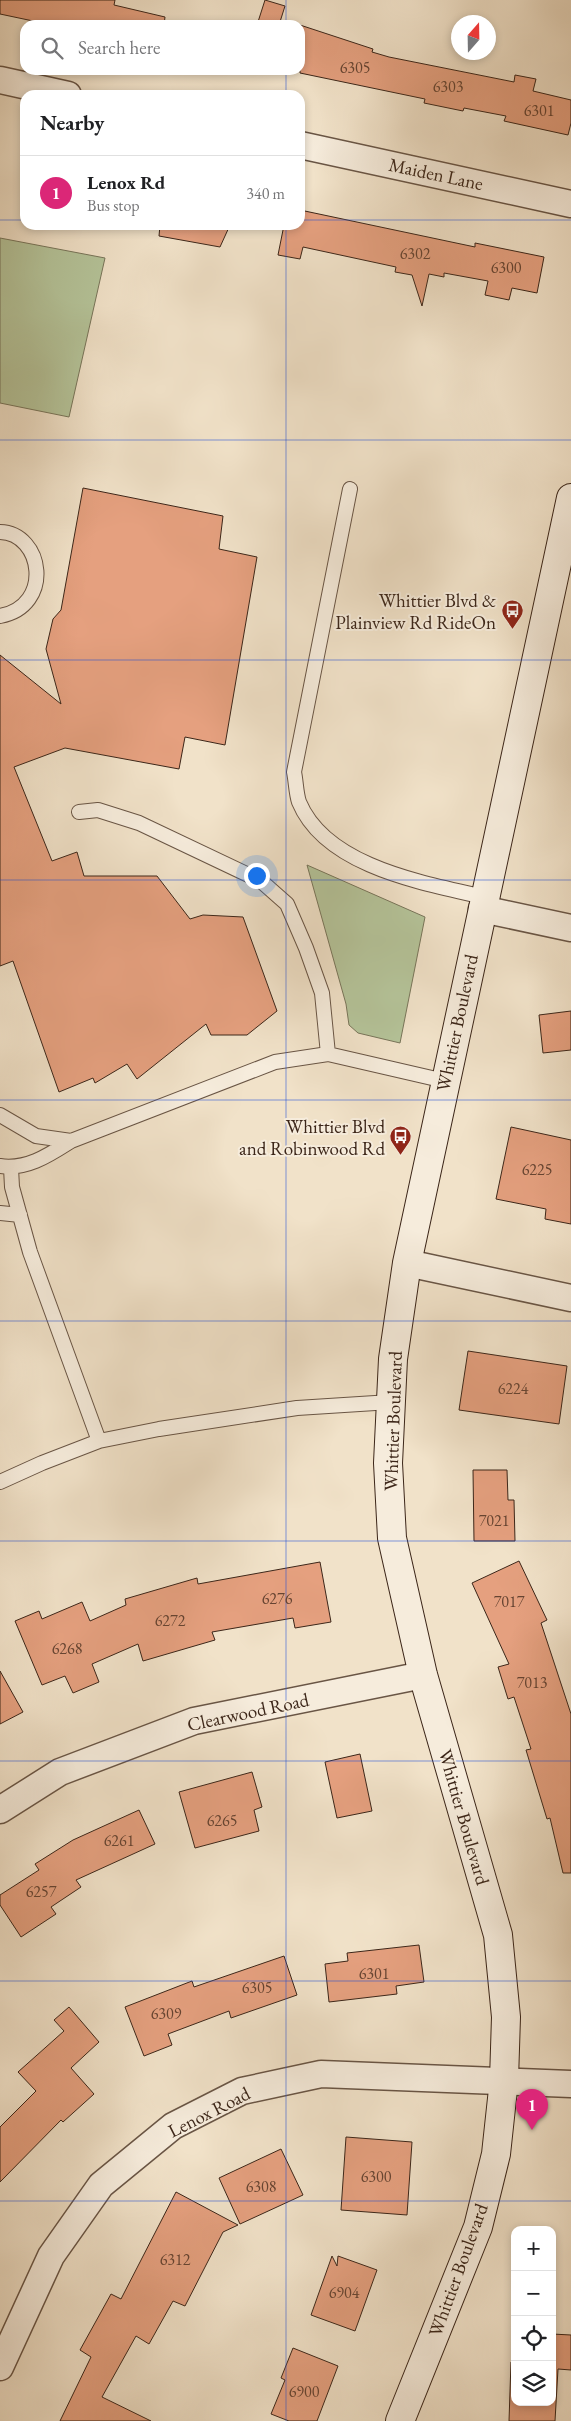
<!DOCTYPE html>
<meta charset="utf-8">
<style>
:root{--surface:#fff;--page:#f2f2f2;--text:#202124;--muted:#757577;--line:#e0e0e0;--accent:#db2777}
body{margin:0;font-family:"EB Garamond",serif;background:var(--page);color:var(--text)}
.controls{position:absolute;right:15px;bottom:15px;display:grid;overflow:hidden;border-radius:10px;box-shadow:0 2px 8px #0003}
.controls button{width:45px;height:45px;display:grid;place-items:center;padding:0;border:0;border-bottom:1px solid var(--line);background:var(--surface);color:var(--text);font:25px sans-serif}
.compass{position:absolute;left:451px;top:15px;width:45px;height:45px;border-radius:50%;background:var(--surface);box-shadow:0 2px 8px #0003;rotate:20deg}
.you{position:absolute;left:256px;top:875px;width:18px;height:18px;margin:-12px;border:4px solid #fff;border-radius:50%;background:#1a73e8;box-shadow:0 0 0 8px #1a73e833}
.badge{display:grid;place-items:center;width:32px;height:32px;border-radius:50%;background:var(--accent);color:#fff;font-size:16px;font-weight:700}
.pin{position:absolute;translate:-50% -41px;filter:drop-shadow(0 1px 2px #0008)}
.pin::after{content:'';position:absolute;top:26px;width:18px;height:15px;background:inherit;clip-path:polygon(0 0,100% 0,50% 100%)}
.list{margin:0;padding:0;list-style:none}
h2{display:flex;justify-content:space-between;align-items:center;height:65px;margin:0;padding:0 20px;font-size:21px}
h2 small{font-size:16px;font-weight:400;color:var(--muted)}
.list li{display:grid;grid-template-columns:32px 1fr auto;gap:15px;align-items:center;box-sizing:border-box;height:75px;padding:0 20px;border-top:1px solid var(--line)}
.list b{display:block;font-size:19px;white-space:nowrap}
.list p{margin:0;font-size:16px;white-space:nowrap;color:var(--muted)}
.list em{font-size:16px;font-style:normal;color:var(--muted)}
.icon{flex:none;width:28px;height:28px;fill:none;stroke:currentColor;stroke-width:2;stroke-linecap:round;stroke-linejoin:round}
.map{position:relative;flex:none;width:571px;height:2421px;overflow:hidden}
.search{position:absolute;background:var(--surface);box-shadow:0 2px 8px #0003;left:20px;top:20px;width:285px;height:55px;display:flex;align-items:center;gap:12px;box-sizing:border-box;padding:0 18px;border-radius:15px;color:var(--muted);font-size:19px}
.panel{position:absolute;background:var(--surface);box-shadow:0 2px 8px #0003;left:20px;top:90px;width:285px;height:140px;border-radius:15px}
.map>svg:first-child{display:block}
</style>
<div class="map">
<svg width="571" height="2421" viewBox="0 0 571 2421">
<rect width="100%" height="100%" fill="#f1e2c9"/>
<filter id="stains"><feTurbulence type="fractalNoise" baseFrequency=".004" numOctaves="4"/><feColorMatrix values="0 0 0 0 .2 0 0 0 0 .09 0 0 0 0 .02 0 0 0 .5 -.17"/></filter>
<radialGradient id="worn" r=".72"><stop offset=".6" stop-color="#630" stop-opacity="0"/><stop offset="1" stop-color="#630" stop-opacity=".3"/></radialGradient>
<!-- green -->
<path fill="#b5c49a" stroke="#78755a" d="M 0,238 L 105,258 L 69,417 L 0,403 Z
M 307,865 L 425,917 L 400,1043 L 358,1033 L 349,1025 L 346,1004 Z"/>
<!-- building -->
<path fill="#e5a07f" stroke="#3c2619" d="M 0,0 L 115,0 L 114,5 L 165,17 L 164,25 L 52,25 L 0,14 Z
M 265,0 L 285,6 L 279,25 L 257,25 Z
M 300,25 L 373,49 L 372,52 L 389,57 L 514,82 L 515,75 L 536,79 L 533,91 L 571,100 L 571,123 L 568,135 L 504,121 L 506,116 L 464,108 L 463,111 L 424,103 L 425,99 L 300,73 Z
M 300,210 L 475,247 L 475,243 L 544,257 L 537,293 L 512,288 L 509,300 L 485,295 L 488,281 L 444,273 L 444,277 L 429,274 L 422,306 L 412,275 L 395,272 L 396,267 L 303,247 L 300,259 L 278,255 L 284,225 L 300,225 Z
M 160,225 L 230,225 L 220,247 L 159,236 Z
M 83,488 L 223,516 L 219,549 L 257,557 L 225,745 L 185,737 L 179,769 L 65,748 L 14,767 L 52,861 L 77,852 L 84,876 L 157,876 L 190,919 L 203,915 L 243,917 L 277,1011 L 247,1035 L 211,1035 L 206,1024 L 137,1079 L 127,1064 L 95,1083 L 93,1078 L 59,1092 L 13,961 L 0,966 L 0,655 L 61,704 L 46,649 L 53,619 L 61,610 Z
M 571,1011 L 571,1050 L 543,1053 L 539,1015 Z
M 511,1127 L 571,1140 L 571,1224 L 545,1219 L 546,1209 L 496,1199 Z
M 468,1351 L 567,1366 L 559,1424 L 459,1410 Z
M 473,1470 L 507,1470 L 508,1500 L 514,1500 L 515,1541 L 474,1541 Z
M 519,1561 L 547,1620 L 541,1623 L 571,1714 L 571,1873 L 563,1873 L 550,1818 L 547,1819 L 526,1750 L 531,1749 L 514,1697 L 508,1699 L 498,1667 L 509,1664 L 472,1583 Z
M 320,1562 L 331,1622 L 295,1628 L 293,1618 L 212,1632 L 215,1640 L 143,1661 L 138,1644 L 92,1664 L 99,1682 L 73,1693 L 65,1676 L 42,1685 L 15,1621 L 39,1611 L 42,1619 L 82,1602 L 90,1621 L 126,1605 L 125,1599 L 197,1578 L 198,1584 Z
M 0,1671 L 23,1712 L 0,1724 Z
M 360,1754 L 372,1811 L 337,1818 L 325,1762 Z
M 252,1772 L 262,1807 L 254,1810 L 259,1831 L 195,1848 L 179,1792 Z
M 139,1810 L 155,1844 L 76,1880 L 81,1887 L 51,1907 L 56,1914 L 21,1937 L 0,1905 L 0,1895 L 39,1870 L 35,1864 L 73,1840 Z
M 419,1945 L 424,1982 L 396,1986 L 397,1994 L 329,2002 L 325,1964 L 348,1961 L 347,1953 Z
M 284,1956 L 297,1995 L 231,2018 L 229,2011 L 168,2034 L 172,2045 L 144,2056 L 125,2007 L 192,1981 L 194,1987 Z
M 69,2007 L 99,2042 L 71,2068 L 94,2094 L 63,2122 L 61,2120 L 0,2182 L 0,2127 L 36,2091 L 18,2072 L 64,2031 L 54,2020 Z
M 346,2137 L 412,2142 L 407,2215 L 341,2210 Z
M 281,2149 L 303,2195 L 240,2224 L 219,2178 Z
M 176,2192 L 238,2225 L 223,2232 L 185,2306 L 173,2301 L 149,2344 L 136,2336 L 102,2397 L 151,2421 L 60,2421 L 91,2357 L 80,2350 L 111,2294 L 121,2299 Z
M 332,2256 L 337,2266 L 338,2256 L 377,2270 L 355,2331 L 311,2315 Z
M 552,2334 L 571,2335 L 571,2370 L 558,2369 L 555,2421 L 509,2421 L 511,2362 L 515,2359 L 515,2402 L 552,2402 Z
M 293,2348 L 338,2366 L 317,2421 L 289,2421 L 271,2414 L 285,2380 L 281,2378 Z"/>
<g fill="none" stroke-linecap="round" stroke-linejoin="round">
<defs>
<path id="lane" d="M 350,489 L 294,772 C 296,781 296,793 299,802 C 326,867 424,883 484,897
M 0,532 C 43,533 54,606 0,616
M 79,812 L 98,810 L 139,823 L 261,881 L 287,904 L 306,948 L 322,993 L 328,1054
M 0,1115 L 36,1136 L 71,1141
M 0,1166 C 27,1170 49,1155 71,1141 L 275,1062 L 328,1054 L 445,1081
M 11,1168 L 12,1187 L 30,1252 L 99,1441
M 0,1213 L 20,1215
M 0,1482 L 42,1463 L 99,1441 L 159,1429 L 297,1408 L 391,1402"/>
<path id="street" d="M 0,80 L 68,95
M 300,145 L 571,204
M 482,909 L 571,928
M 407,1263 L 571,1298
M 0,1810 L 60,1772 L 194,1721 L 423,1675
M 0,2367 L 51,2256 L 101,2185 L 173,2126 L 242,2091 L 321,2074 L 571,2084"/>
<path id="secondary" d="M 400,2421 L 478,2227 L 496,2154 L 504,2080 L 506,2017 L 498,1935 L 423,1675 L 392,1538 L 388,1463 L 393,1359 L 407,1263 L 571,498"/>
</defs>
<!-- lane casing -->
<use href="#lane" stroke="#695545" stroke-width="16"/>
<!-- street casing -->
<use href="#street" stroke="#695545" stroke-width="29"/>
<!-- secondary casing -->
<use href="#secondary" stroke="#3c2619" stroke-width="30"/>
<!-- lane -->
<use href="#lane" stroke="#f6ecdc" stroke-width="14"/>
<!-- street -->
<use href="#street" stroke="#f6ecdc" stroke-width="26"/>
<!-- secondary -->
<use href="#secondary" stroke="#f6ecdc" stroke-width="28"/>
</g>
<!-- grid -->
<path fill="none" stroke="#1d4ed8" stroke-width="1" stroke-opacity="0.55" d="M 286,0 L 286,25M 286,70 L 286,95M 0,220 L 25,220M 300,220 L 571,220M 286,225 L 286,2421M 0,440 L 571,440M 0,660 L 571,660M 0,880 L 571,880M 0,1100 L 571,1100M 0,1321 L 571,1321M 0,1541 L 571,1541M 0,1761 L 571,1761M 0,1981 L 571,1981M 0,2201 L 571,2201"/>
<!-- icons -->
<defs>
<symbol id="bus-pin" viewBox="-11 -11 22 30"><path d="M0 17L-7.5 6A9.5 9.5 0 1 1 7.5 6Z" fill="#8f2418" stroke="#f6ecdc"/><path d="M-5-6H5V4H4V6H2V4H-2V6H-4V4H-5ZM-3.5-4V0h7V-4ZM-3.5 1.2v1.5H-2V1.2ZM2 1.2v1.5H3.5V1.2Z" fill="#fff"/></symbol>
</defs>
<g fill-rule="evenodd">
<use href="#bus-pin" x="500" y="598" width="25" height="34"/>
<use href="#bus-pin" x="388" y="1124" width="25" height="34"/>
</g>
<g text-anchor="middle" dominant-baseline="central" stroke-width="4" stroke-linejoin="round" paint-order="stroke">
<!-- number labels -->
<g font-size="16" fill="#664432">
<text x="355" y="67">6305</text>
<text x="448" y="86">6303</text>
<text x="539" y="110">6301</text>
<text x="415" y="253">6302</text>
<text x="506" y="267">6300</text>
<text x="537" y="1169">6225</text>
<text x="513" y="1388">6224</text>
<text x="494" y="1520">7021</text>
<text x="277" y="1598">6276</text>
<text x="509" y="1601">7017</text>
<text x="170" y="1620">6272</text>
<text x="67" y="1648">6268</text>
<text x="532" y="1682">7013</text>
<text x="222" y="1820">6265</text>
<text x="119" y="1840">6261</text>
<text x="41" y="1891">6257</text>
<text x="374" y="1973">6301</text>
<text x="257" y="1987">6305</text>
<text x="166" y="2013">6309</text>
<text x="376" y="2176">6300</text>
<text x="261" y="2186">6308</text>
<text x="175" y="2259">6312</text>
<text x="344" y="2292">6904</text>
<text x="304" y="2391">6900</text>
</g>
<!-- street labels -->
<g font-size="19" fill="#3c2619" stroke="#f6ecdc">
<text transform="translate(436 174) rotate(12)">Maiden Lane</text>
<text transform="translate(457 1023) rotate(-78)">Whittier Boulevard</text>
<text transform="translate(393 1421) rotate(-88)">Whittier Boulevard</text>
<text transform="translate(248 1712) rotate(-12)">Clearwood Road</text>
<text transform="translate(464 1817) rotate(74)">Whittier Boulevard</text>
<text transform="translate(209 2112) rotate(-27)">Lenox Road</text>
<text transform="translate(458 2270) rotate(-70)">Whittier Boulevard</text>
</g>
<!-- poi labels -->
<g font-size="19" fill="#3c2619" stroke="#f6ecdc" text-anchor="end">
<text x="496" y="600">Whittier Blvd &amp;<tspan x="496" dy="22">Plainview Rd RideOn</tspan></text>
<text x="385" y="1126">Whittier Blvd<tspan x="385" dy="22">and Robinwood Rd</tspan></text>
</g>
</g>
<rect width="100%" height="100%" filter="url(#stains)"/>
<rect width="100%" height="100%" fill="url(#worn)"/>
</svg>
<div class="controls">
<button>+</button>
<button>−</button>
<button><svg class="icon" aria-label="locate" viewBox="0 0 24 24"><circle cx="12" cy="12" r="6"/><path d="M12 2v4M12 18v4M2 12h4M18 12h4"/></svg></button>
<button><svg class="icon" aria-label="layers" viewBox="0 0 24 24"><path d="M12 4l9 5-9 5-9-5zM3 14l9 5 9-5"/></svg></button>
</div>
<svg class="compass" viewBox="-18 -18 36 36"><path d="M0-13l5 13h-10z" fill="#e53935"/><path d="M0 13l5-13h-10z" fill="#757577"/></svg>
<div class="you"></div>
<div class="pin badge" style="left:532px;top:2130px">1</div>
<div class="search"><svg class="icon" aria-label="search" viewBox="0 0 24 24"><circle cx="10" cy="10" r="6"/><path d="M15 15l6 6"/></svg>Search here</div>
<section class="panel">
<h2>Nearby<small></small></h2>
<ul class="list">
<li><span class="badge">1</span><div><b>Lenox Rd</b><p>Bus stop</p></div><em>340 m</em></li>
</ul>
</section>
</div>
